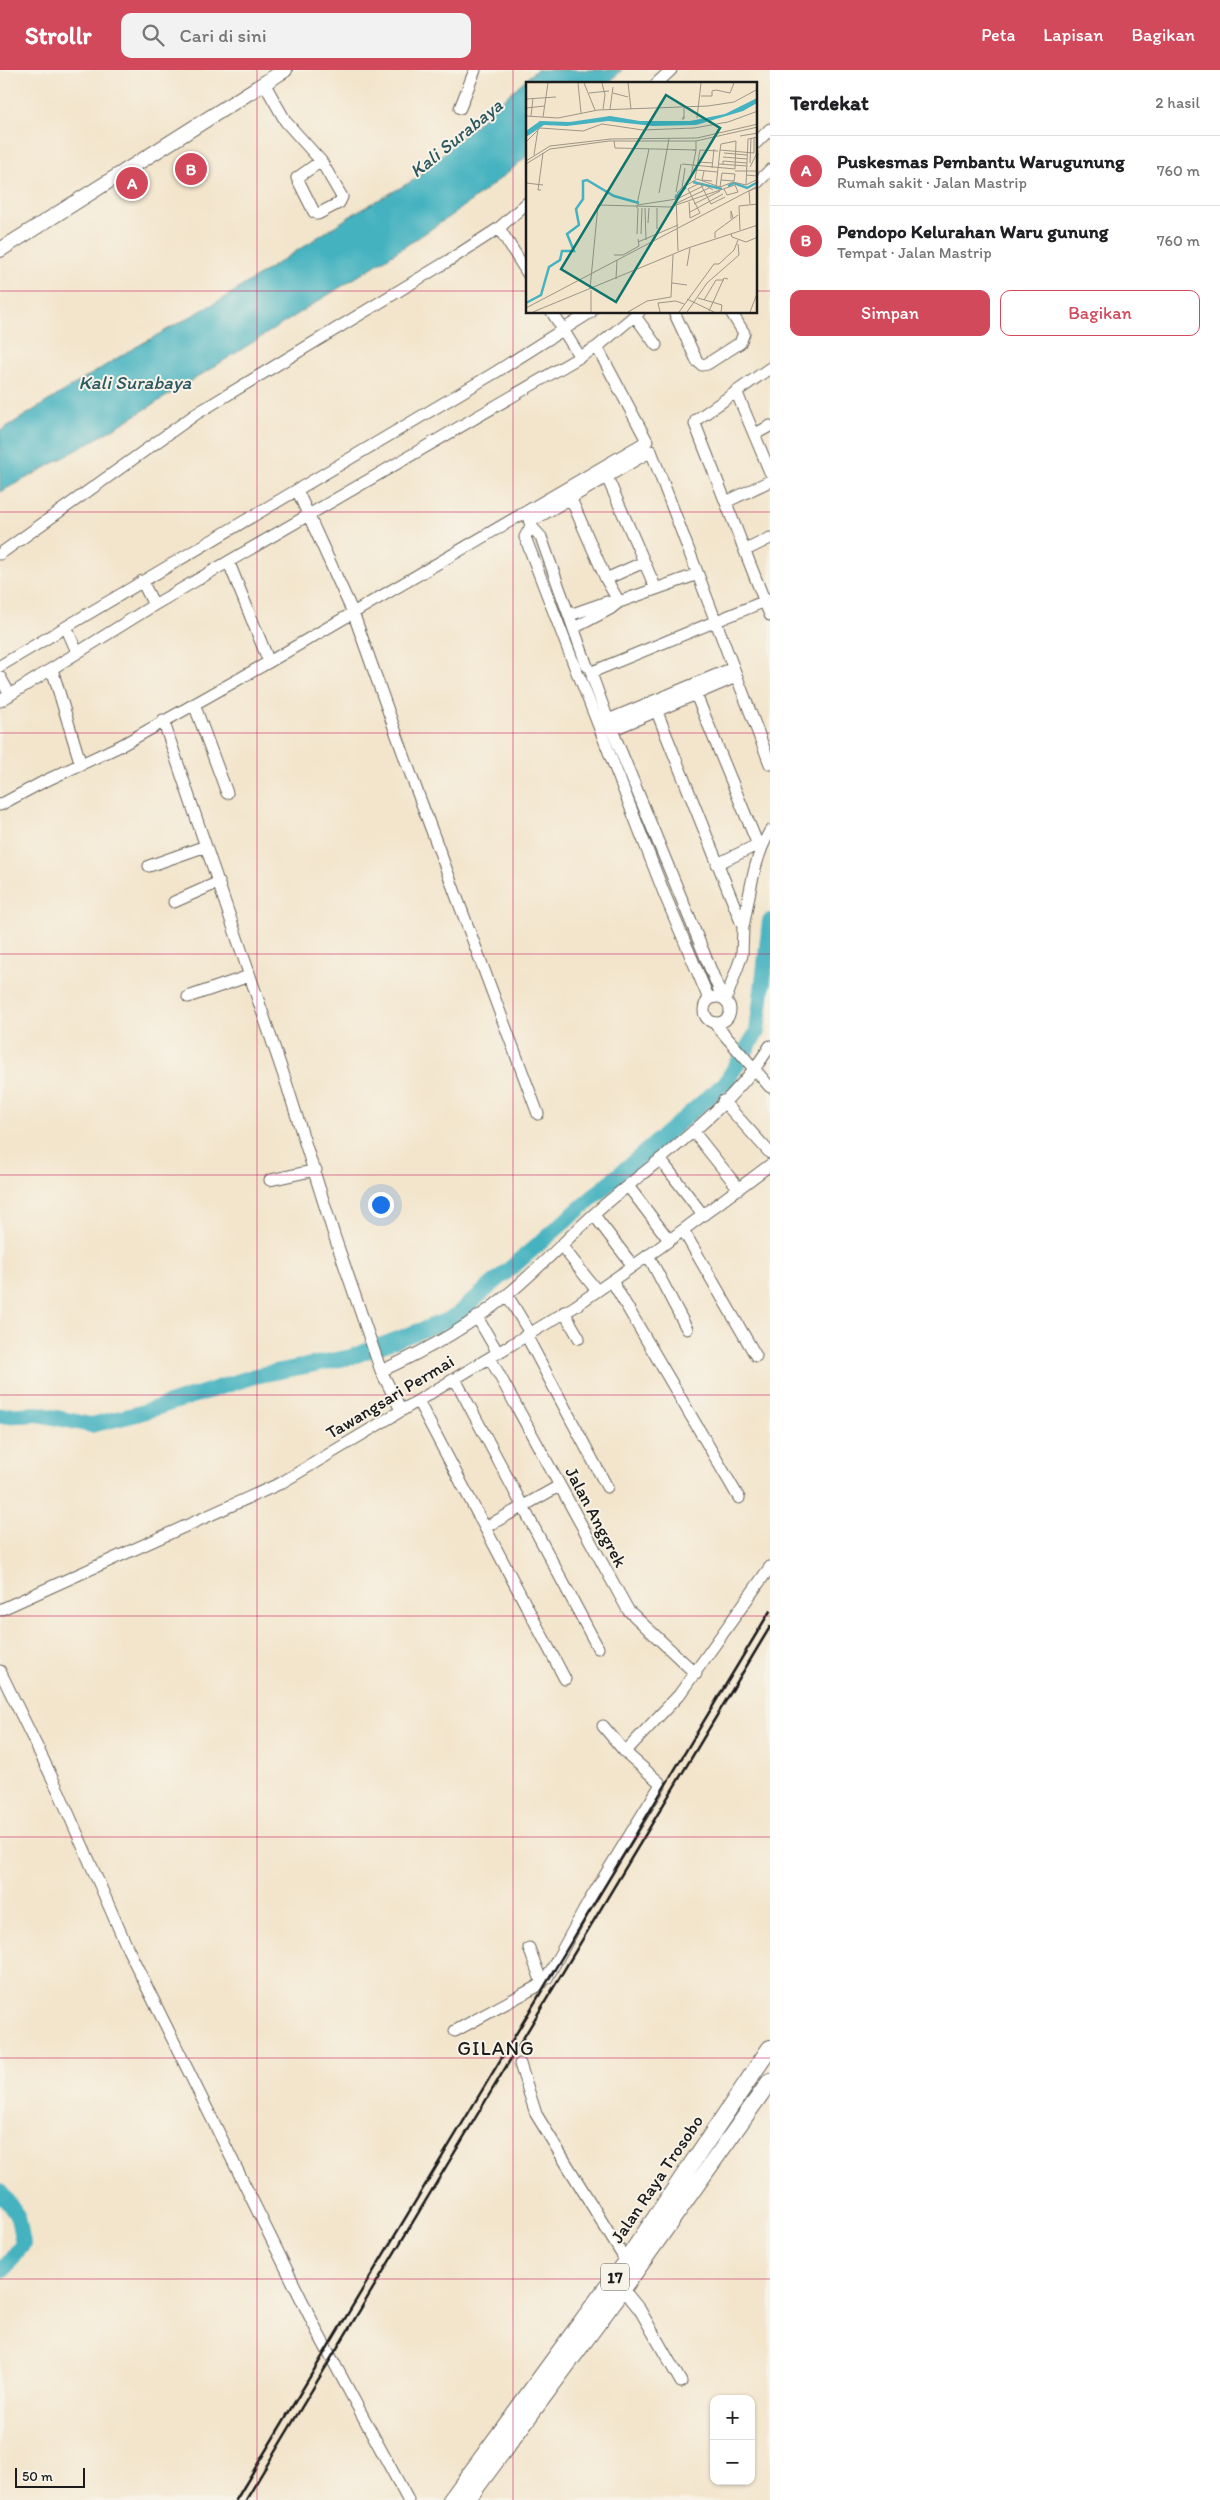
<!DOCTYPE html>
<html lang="id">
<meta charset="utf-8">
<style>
:root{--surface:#fff;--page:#f2f2f2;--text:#202124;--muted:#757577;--line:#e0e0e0;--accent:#d1495b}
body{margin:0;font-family:Itim,sans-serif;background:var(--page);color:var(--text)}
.controls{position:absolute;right:15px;bottom:15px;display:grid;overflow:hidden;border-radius:10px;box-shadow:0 1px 4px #0004}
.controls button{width:45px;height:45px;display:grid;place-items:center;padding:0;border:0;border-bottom:1px solid var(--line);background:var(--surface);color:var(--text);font:25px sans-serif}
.scale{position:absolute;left:15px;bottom:12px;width:70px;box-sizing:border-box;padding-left:5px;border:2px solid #1c1c1c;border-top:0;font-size:14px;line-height:18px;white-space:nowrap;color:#1c1c1c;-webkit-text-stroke:4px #f7f3e8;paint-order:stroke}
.you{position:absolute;left:380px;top:1134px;width:18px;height:18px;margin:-12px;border:4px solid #fff;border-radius:50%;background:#1a73e8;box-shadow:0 0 0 8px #1a73e833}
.badge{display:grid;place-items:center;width:32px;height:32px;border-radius:50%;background:var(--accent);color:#fff;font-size:16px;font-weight:700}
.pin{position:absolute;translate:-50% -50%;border:2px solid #fff;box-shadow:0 1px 5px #0006}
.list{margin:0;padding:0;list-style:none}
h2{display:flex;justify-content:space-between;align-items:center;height:65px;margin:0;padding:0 20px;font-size:21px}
h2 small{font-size:16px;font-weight:400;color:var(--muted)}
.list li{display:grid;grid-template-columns:32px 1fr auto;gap:15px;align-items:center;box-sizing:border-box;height:70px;padding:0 20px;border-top:1px solid var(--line)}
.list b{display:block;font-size:19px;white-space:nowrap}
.list p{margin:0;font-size:16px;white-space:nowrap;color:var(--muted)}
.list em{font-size:16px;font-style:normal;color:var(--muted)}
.actions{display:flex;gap:10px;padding:15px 20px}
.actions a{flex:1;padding:11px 0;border:1px solid var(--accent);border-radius:10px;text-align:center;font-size:18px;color:var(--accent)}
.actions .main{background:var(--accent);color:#fff}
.icon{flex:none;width:28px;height:28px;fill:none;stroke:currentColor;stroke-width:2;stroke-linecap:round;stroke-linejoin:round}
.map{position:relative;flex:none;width:770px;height:2430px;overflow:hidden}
header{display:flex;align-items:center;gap:30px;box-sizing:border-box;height:70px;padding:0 25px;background:var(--accent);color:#fff}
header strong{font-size:24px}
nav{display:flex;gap:28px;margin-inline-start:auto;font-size:18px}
.search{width:350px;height:45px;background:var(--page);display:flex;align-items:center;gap:12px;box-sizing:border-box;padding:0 18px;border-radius:10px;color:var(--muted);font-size:19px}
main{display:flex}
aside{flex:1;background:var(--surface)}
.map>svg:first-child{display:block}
</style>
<header>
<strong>Strollr</strong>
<div class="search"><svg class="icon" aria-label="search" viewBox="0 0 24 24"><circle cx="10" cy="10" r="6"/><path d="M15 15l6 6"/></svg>Cari di sini</div>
<nav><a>Peta</a><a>Lapisan</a><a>Bagikan</a></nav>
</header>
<main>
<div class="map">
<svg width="770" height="2430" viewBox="0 0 770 2430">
<rect width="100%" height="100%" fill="#f7f3e8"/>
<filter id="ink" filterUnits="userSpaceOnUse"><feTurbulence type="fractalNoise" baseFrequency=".02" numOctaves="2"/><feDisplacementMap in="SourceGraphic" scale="10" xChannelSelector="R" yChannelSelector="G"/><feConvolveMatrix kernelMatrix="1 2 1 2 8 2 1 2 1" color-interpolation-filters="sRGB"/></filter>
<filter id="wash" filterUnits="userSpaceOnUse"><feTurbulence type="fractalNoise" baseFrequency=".0096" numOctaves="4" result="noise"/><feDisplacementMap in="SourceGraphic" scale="20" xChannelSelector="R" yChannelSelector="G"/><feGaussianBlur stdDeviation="1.12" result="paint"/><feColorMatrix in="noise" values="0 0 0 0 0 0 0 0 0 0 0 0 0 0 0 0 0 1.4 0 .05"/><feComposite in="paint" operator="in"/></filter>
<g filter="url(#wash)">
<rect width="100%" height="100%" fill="#f3e5cc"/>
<!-- water -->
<path fill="#44b2c0" stroke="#30676e" d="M 536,0 L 622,0 L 608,14 L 528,14 L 527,86 C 458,147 376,194 298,244 C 200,305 103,369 0,422 L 0,361 L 127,282 L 224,228 L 355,143 L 414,110 Z"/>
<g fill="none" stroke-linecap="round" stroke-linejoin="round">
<!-- river -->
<path stroke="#44b2c0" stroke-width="16" d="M 0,1346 L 38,1344 L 91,1355 L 137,1344 L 255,1306 L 351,1287 L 453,1248 L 726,1012 L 757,962 L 770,851
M 0,2121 L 18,2147 L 23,2174 L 3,2200 L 0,2201"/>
</g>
</g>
<g filter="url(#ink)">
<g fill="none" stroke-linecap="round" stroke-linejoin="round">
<defs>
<path id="minor" d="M 264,13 L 286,52 L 321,91 L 342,127 L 339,133 L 318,144 L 314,142 L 297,108 L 321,91
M 656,14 L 671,0
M 460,38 L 475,0
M 756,73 L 770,59
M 756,114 L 770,100
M 499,158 L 528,204
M 552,242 L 580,287
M 674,242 L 697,291 L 702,295 L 707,294 L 740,273 L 744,263 L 731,242
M 635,246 L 656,275
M 770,298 L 696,350 L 695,354 L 770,545
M 736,321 L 770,402
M 755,364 L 770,356
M 607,407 L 656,519
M 297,420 L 354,545 L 411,705 L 538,1044
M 571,429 L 606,509 L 619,532
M 726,432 L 770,411
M 528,446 L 531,456 L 541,467 L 587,596
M 530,452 L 651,381 L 770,694
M 531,456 L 525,467 L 578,605
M 746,480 L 770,468
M 0,484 L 196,344 L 448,191 L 499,158 L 528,132
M 229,493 L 269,592
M 606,509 L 644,492
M 142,511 L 154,535
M 570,545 L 607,532 L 615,534
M 66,557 L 77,582
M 574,558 L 610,539 L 619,532 L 698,504
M 0,596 L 496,302 L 591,242
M 52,599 L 81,695
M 592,602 L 770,529
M 592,606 L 608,650 L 722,927
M 0,607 L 10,625
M 580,608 L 664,823 L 709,929
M 692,615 L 760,780
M 0,631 L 154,535 L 597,277 L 639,242
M 653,632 L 743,857 L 742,885 L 726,929
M 194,634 L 227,723
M 163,650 L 286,1012 L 334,1165 L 381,1301
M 608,650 L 733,598
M 612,660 L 736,607
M 0,735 L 43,712 L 122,675 L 269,592 L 647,371 L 597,277
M 717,794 L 757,775
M 149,796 L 206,776
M 174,832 L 219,812
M 743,857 C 750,824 753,790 770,761
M704 940a13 13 0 1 1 26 0a13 13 0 1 1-26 0Z
M 188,927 L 249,906
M 715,954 L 770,1017
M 723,1031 L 770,1083
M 693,1061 L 739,1119
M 660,1089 L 703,1145
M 270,1110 L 316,1100
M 628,1116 L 669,1170
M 594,1145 L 633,1196
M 683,1160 L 756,1286
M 561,1175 L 597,1221
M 648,1185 L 687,1259
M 612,1211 L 739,1428
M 507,1225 L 530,1263
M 564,1242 L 579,1268
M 477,1247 L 498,1283
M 526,1265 L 607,1417
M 490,1288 L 628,1540 L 696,1604
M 455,1309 L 598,1578
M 418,1331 L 565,1609
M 401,1340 L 381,1301 C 425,1281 470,1256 507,1225 C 540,1198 569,1166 601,1138 C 657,1090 732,1038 770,976
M 486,1457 L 559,1416
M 0,1540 L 281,1413 L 574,1237 L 659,1178 L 770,1095
M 0,1601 L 59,1722 L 127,1877 L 319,2265 L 408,2430
M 625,1682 L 679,1625 L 770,1497
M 529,1878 L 542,1913
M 455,1961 L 536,1917 L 547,1908 L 588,1833 L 660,1716 L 659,1712 L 625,1682 L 603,1656
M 520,1994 L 536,2044 L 626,2191
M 623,2219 L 640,2240 L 681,2312"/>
<path id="major" d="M 0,180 L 285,0"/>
<path id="highway" d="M 451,2430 L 626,2191 L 770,1978
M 467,2430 L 623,2219 L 770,2011"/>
</defs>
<!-- minor casing -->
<use href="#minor" stroke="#67625a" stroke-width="13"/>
<!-- major casing -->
<use href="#major" stroke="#67625a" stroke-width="16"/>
<!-- highway casing -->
<use href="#highway" stroke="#67625a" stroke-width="18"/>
<!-- minor -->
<use href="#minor" stroke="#fff" stroke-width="11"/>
<!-- major -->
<use href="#major" stroke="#fff" stroke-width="14"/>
<!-- highway -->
<use href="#highway" stroke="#fff" stroke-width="16"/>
<!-- rail -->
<path stroke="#1c1c1c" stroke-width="2.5" d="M 236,2430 L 770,1541
M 246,2430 L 770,1557"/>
</g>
</g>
<!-- grid -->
<path fill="none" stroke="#c2185b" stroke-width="1" stroke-opacity="0.55" d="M 257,0 L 257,2430M 513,0 L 513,2430M 0,221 L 528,221M 756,221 L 770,221M 0,442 L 770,442M 0,663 L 770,663M 0,884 L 770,884M 0,1105 L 770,1105M 0,1325 L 770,1325M 0,1546 L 770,1546M 0,1767 L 770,1767M 0,1988 L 770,1988M 0,2209 L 770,2209"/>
<g text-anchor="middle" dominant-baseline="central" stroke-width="4" stroke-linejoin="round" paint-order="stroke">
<!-- shield labels -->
<rect fill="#f7f3e8" stroke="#5e5c59" stroke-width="1" x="601" y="2193.5" width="28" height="27" rx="4"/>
<g font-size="16" font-weight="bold" fill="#1c1c1c">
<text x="615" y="2207">17</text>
</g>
<!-- street labels -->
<g font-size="18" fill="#1c1c1c" stroke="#f7f3e8">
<text transform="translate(390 1327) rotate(-31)">Tawangsari Permai</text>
<text transform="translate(596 1447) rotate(62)">Jalan Anggrek</text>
<text transform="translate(657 2109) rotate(-56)">Jalan Raya Trosobo</text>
</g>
<!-- water labels -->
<g font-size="19" font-style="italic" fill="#2c585e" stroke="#f7f3e8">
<text transform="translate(456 68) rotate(-39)">Kali Surabaya</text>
<text x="135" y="312">Kali Surabaya</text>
</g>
<!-- quarter labels -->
<g font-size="20" letter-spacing="1" fill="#1c1c1c" stroke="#f7f3e8">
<text x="496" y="1978">GILANG</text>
</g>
</g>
<!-- overview -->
<g transform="translate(526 12)">
<rect width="231" height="231" fill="#f3e5cc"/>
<path d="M 231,16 L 231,21 L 217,29 L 170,43 L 127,44 L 82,39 L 41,44 L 18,43 L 0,55 L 0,49 L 14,39 L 44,40 L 84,34 L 114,39 L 164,39 L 199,32 Z" fill="#44b2c0"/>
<path fill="none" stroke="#44b2c0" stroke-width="2.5" d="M 167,100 L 196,107M 202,104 L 208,101 L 221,106 L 232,100M 149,116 L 160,105M 0,221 L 15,213 L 23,185 L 34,178 L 36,169 L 48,169 L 41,152 L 53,143 L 50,127 L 57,117 L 57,99 L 61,98 L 88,114 L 113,121"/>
<path fill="none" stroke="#9d9586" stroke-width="1" d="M 52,1 L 55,31M 58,1 L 69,28M 76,1 L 79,13 L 77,27M 102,1 L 105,27M 63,11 L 83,9M 87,11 L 102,15M 175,14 L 186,14 L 186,9 L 190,8 L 204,11 L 208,1M 0,17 L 30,15M 0,26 L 19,24M 158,26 L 158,37 L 156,37 L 158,34M 84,27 L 87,5M 0,34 L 32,36 L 72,28 L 182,24 L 208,20 L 232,7M 5,34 L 7,16M 17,35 L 22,1M 171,36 L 175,1M 214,54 L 232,51M 88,59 L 89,66 L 170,68 L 170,59M 0,60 L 14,46 L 57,49 L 76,42 L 117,48 L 168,46 L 202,40 L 232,29M 198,71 L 221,73M 8,73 L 12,47M 197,75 L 221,77M 0,79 L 24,64 L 85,57 L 171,56 L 232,42M 172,80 L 187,81M 224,81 L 225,56M 0,82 L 24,67 L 83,59 L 170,59 L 232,45M 156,82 L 209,87 L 210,59 L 195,62 L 194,68M 193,82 L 221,84M 197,82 L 197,79 L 221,81M 224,85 L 232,69M 186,86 L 188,67M 171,88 L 191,90M 178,89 L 176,98 L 186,99M 209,89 L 231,89M 220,93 L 231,94 L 232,71M 169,97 L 174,68 L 192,69M 164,99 L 170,68 L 167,68M 0,101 L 17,103M 220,103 L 222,57 L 232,55M 190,105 L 194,68 L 228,71 L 228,56M 194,105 L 196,91 L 209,92 L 208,99 L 195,98M 156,106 L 171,97 L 194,105 L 207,100 L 220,103 L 232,97M 15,108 L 12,108 L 17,71M 150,110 L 155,82M 133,111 L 143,57M 151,111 L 156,106 L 159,86M 150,112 L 152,169M 163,120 L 164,136 L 174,131 L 162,107 L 174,101 L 185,122 L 199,115M 151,121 L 183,106M 111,122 L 123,67M 168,122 L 194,109M 224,122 L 223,109 L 232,105M 111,126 L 111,123 L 151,117 L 179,103 L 187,108M 119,126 L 120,158M 164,130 L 197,112M 205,137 L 205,129 L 207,136M 122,141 L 123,126M 131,147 L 131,126M 214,148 L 213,124 L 232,122M 111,152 L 112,126M 115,152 L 116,126M 205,152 L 206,155 L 220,160 L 232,155M 189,156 L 189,150 L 212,133M 112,160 L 152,143M 88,173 L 97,173 L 113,164 L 112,157M 161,184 L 164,166M 90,197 L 91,178M 146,201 L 161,203M 64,207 L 72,123 L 144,125 L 209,103 L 212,110 L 201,113 L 198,107M 65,208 L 65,230M 172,216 L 196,223 L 195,230M 161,217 L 188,230M 178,218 L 190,198 L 198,198M 0,226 L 232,104M 183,229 L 198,196 L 202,197M 7,230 L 162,166 L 232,143M 102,230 L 121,219 L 145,215 L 147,173M 134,230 L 132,221 L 150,219 L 158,222M 153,230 L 188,182 L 193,182 L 208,168 L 212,158M 161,230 L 181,201 L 213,173 L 212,162M 224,230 L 232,209"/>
<path fill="#0f766e" fill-opacity="0.15" stroke="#0f766e" stroke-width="2.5" d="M 140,13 L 194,46 L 90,220 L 35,187 Z"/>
<rect width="231" height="231" fill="none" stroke="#1c1c1c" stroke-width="2.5"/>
</g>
</svg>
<div class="controls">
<button>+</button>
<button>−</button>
</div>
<div class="scale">50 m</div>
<div class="you"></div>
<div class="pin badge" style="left:132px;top:113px">A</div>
<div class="pin badge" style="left:191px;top:99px">B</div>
</div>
<aside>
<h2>Terdekat<small>2 hasil</small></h2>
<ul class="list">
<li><span class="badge">A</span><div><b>Puskesmas Pembantu Warugunung</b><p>Rumah sakit · Jalan Mastrip</p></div><em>760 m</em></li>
<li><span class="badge">B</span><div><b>Pendopo Kelurahan Waru gunung</b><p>Tempat · Jalan Mastrip</p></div><em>760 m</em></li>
</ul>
<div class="actions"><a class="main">Simpan</a><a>Bagikan</a></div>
</aside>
</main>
